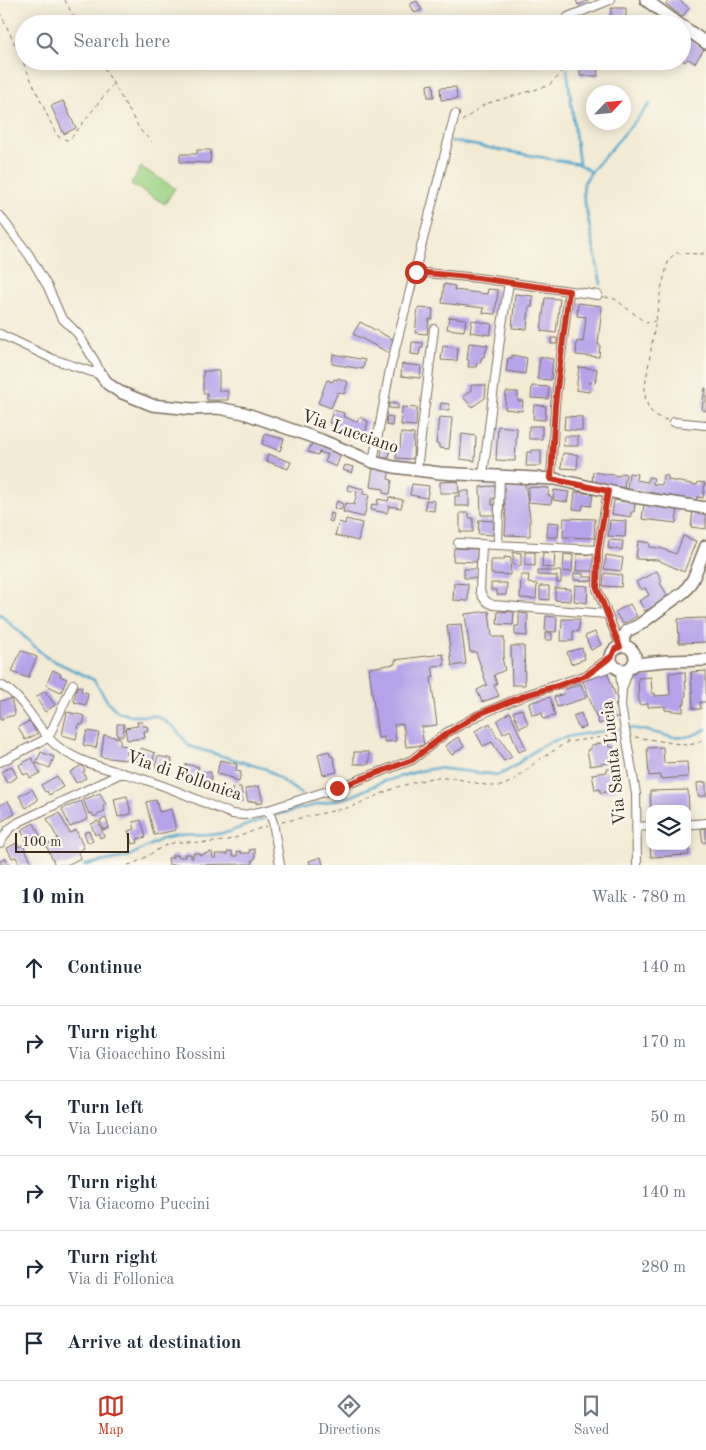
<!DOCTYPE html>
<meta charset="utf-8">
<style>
:root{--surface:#fff;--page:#f6f6f7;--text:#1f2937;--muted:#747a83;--line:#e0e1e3;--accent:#c8321e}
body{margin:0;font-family:"Old Standard TT",serif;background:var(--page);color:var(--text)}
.controls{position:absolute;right:15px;bottom:15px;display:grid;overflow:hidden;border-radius:10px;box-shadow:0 2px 12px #0003}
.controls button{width:45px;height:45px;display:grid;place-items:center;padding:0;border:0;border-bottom:1px solid var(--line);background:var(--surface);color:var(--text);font:25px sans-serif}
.compass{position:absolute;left:586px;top:85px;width:45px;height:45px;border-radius:50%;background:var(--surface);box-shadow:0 2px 12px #0003;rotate:64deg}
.scale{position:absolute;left:15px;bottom:12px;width:114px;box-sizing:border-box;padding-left:5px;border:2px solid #3b2a1e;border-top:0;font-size:14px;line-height:18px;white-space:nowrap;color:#3b2a1e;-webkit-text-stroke:4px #fbf7ec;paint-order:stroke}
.stop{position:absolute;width:15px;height:15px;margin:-11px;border:4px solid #c8321e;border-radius:50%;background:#fff}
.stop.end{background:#c8321e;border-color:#fff;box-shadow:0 1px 5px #0008}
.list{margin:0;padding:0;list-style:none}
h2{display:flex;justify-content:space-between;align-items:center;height:65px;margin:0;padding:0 20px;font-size:21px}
h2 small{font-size:16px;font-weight:400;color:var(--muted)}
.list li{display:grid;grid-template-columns:32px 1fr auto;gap:15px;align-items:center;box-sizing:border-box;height:75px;padding:0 20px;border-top:1px solid var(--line)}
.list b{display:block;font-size:19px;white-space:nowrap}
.list p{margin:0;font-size:16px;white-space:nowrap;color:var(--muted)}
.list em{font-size:16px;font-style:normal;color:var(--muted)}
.icon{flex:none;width:28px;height:28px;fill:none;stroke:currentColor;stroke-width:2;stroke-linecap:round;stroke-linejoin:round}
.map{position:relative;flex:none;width:706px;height:865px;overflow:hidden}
.search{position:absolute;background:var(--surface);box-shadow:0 2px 12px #0003;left:15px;right:15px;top:15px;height:55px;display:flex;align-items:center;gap:12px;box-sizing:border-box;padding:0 18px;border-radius:28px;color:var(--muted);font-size:19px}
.sheet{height:515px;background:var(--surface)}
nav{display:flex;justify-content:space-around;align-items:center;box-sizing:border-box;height:70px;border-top:1px solid var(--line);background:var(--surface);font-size:14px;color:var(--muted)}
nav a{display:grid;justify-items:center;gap:2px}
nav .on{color:var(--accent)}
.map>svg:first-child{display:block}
</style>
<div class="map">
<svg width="706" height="865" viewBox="0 0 706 865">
<rect width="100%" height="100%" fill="#fbf7ec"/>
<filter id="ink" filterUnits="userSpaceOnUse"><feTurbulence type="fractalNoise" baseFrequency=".02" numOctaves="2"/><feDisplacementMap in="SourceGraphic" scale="10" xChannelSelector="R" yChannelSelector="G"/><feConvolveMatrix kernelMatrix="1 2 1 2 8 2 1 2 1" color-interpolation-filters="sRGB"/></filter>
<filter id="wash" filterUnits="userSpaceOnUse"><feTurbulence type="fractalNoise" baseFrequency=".0096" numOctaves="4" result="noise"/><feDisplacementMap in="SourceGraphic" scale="20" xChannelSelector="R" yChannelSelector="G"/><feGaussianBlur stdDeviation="1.12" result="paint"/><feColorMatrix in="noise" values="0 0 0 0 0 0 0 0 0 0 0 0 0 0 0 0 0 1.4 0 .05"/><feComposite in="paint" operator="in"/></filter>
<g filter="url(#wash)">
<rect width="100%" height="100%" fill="#f3ebd4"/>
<!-- green -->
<path fill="#9dd486" stroke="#6c7f52" d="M 141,167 L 175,188 L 165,204 L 131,184 Z"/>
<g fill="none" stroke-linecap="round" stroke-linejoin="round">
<!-- stream -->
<path stroke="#51a9ce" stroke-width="2.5" d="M 567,69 L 579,164
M 451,141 L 579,164 L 591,172
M 601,284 L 583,193 L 584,183 L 591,172 L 650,104
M 0,614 L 46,657 L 94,680 L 108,702 L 118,712 L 132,716 L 157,716 L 174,727 L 189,746 L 266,769 L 301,794
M 628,728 C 659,729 676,748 706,729
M 275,815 L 352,796 L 382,782 L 419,771 L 437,768 L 498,775 C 516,769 528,752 546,744 C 568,734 595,733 618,729
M 84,865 L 127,857 L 162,839 L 176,836 L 211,835 L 229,832 L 263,819"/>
</g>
<g id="blocks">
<!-- building -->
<path fill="#b5a2ea" d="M 576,0 L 590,0 L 578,5 Z
M 669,0 L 679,0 L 689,8 L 682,17 L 666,4 Z
M 417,1 L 422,10 L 415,13 L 410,4 Z
M 611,8 L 626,8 L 626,24 L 611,24 Z
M 592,19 L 598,19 L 598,24 L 572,24 L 572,20 L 592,22 Z
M 654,19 L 666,19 L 666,24 L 654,24 Z
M 682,34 L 704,49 L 695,63 L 688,59 L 685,62 L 682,60 L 684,50 Z
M 615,61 L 629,61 L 629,63 L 615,64 Z
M 580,62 L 586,62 L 587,67 L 597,66 L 598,76 L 580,76 Z
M 433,84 L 434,97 L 428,97 L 427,85 Z
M 456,87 L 457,99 L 441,100 L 440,88 Z
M 63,101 L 76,128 L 64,134 L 51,106 Z
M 197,150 L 211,150 L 210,163 L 180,162 L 180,154 L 197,154 Z
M 444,284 L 455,286 L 454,290 L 487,294 L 488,289 L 498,290 L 495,314 L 483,313 L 484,308 L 442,303 Z
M 515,294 L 533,296 L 532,307 L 529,307 L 527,329 L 512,328 Z
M 545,298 L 560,299 L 556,333 L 541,331 Z
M 578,303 L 602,306 L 598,344 L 600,345 L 599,357 L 576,355 L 577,341 L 583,342 L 586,317 L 577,316 Z
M 418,308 L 433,309 L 432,319 L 429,319 L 427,334 L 415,333 Z
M 449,317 L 466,319 L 464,331 L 447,329 Z
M 472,320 L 492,324 L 490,335 L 470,332 Z
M 360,322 L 396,341 L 389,353 L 353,334 Z
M 551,338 L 557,338 L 557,344 L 551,344 Z
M 412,342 L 423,343 L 423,348 L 420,348 L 419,355 L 411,354 Z
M 469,343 L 488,345 L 484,357 L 482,357 L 480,363 L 476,364 L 477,367 L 468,367 L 469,360 L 467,360 Z
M 443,346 L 458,348 L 457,361 L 441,360 Z
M 333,354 L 365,360 L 363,369 L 332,364 Z
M 512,355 L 527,358 L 525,374 L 506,371 L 508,358 L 512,358 Z
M 540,357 L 553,359 L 551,380 L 537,379 Z
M 402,364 L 421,366 L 420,378 L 401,376 Z
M 579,367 L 597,369 L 595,383 L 590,382 L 589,392 L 576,390 Z
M 203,371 L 219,371 L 219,391 L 228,391 L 228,400 L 207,400 L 207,393 L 203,393 Z
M 338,378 L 348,382 L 344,394 L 338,392 L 331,408 L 318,403 L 327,380 L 333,382 L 334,379 L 337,380 Z
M 471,385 L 486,385 L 485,398 L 472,407 L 463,397 L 471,390 Z
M 532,386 L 549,387 L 548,399 L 531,398 Z
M 705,388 L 706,388 L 706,411 L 702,410 Z
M 506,392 L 518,392 L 518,401 L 523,401 L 522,411 L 505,409 Z
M 389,403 L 398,404 L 398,409 L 389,408 Z
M 441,403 L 449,404 L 449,410 L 440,410 Z
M 534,405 L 546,406 L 545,420 L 533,419 Z
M 402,407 L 417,408 L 416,426 L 401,425 Z
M 333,410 L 344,413 L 343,416 L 357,422 L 359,417 L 368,421 L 364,439 L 336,429 L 337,426 L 329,423 Z
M 387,416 L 393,417 L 392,426 L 386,425 Z
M 565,416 L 582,417 L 582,431 L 564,429 Z
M 439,417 L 452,418 L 449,449 L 439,448 L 439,444 L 436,444 Z
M 498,426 L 517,428 L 515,461 L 496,460 Z
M 529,426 L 542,426 L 542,439 L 529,439 Z
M 401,433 L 414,434 L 413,459 L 396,458 L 397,447 L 400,448 Z
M 265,434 L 284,439 L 280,451 L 262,444 Z
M 462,434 L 476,436 L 475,461 L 460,459 Z
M 564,436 L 578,436 L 578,446 L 563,446 Z
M 313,441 L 341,454 L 336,467 L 325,462 L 328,455 L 319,452 L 318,455 L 308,452 Z
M 382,448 L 390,449 L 389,458 L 381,458 Z
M 532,450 L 541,450 L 541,466 L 526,466 L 527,452 L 532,452 Z
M 563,453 L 578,455 L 577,469 L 561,468 Z
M 268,454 L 291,462 L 288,469 L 266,461 Z
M 345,465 L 354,467 L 352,473 L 343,470 Z
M 373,467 L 390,469 L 388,479 L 392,480 L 390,494 L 383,493 L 384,489 L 370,487 Z
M 593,472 L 620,476 L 621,473 L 626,474 L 624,488 L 592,483 Z
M 629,473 L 637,474 L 636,480 L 648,482 L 648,477 L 654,478 L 653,484 L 662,485 L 663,475 L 668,476 L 668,480 L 697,485 L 698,482 L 705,483 L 703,498 L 697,497 L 696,500 L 627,489 Z
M 458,481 L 459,493 L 440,493 L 440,482 Z
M 502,482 L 525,483 L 530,518 L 530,536 L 505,535 L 506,517 Z
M 412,484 L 429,486 L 427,498 L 410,495 Z
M 348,485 L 364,489 L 363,494 L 369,495 L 364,517 L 343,512 L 345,503 L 354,505 L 357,492 L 347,490 Z
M 495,486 L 496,499 L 492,498 L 492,505 L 495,505 L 495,515 L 481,515 L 480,487 Z
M 528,487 L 549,488 L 548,495 L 552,497 L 551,504 L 528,502 Z
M 554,490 L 569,492 L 567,502 L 553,500 Z
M 460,491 L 469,491 L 469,506 L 455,506 L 455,496 L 460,496 Z
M 575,492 L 593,494 L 591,506 L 583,505 L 582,510 L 573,509 Z
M 389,497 L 403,500 L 401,508 L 389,506 L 387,513 L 371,510 L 372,504 L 377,505 L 378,499 L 388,501 Z
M 426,500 L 435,501 L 434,511 L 425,510 Z
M 614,500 L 635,503 L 634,512 L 631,512 L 631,517 L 612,514 Z
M 337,501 L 343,504 L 341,510 L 334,508 Z
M 644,503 L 678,507 L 676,523 L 642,519 Z
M 693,510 L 706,512 L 706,529 L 691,527 Z
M 331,513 L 334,514 L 332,522 L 329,521 Z
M 460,513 L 469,513 L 469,518 L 473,518 L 473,532 L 460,532 Z
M 564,518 L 595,519 L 594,538 L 563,537 Z
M 346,519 L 362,523 L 358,541 L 335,535 L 339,522 L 345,524 Z
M 479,520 L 494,521 L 493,535 L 478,534 Z
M 610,520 L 626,521 L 625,537 L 608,536 Z
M 548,522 L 559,523 L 558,537 L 547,537 Z
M 683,536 L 696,541 L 684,572 L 658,560 L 636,559 L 638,541 L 650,543 L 649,547 L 660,548 L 676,554 Z
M 609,540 L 623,541 L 622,550 L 608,548 Z
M 454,548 L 477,549 L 477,562 L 453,561 Z
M 513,552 L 521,553 L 521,566 L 513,565 Z
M 525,552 L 535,552 L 535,566 L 525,565 Z
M 543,552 L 555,553 L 554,568 L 542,567 Z
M 564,554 L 573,555 L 572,572 L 563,571 Z
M 577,554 L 595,555 L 594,571 L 576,571 Z
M 606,555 L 623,558 L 621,571 L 604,569 Z
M 504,557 L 511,558 L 510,575 L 491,574 L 491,560 L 504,560 Z
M 464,569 L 477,569 L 477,578 L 464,578 Z
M 538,571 L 561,571 L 561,583 L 557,583 L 557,576 L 538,575 Z
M 657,571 L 662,581 L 660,583 L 669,598 L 645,611 L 639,601 L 649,595 L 645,588 L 641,590 L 636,582 Z
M 574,573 L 583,574 L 583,577 L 592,577 L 592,581 L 574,580 Z
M 604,573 L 622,575 L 621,587 L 603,586 Z
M 521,575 L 529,575 L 528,583 L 537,584 L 536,599 L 520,598 Z
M 454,583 L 468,584 L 468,601 L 453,600 Z
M 491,583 L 507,583 L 506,595 L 497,595 L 497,590 L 491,590 Z
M 575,585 L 588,586 L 587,603 L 574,601 Z
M 540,586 L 549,586 L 549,600 L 540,599 Z
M 555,588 L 571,589 L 570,601 L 555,600 Z
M 630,604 L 637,616 L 623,624 L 615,612 Z
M 489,611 L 492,637 L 504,637 L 504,658 L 502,658 L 505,670 L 494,675 L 497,684 L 494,685 L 499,696 L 482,702 L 477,690 L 487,685 L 476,652 L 470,652 L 465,614 Z
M 498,611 L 514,612 L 513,625 L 497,624 Z
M 519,613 L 528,614 L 527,636 L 515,635 L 515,626 L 519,626 Z
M 546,616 L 557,617 L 556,632 L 545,631 Z
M 706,618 L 706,642 L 679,643 L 678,619 Z
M 562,619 L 580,619 L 578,632 L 573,631 L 573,641 L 561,641 Z
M 461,624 L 466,664 L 452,666 L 447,625 Z
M 595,632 L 601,645 L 591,650 L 585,636 Z
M 545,633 L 552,633 L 552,640 L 545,640 Z
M 511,646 L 524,646 L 525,685 L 512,685 Z
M 582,648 L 585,659 L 571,664 L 567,652 Z
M 21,650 L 37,657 L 28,678 L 12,672 Z
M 443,654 L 445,665 L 432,666 L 434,677 L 431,678 L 437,725 L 421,727 L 424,745 L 406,747 L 403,724 L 394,725 L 396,741 L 384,742 L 384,737 L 378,738 L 369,668 L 395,664 L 395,660 Z
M 53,670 L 61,674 L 60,676 L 67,679 L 61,692 L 46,685 Z
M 706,671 L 706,702 L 700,702 L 701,709 L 693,709 L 691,672 Z
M 607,672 L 618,702 L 615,704 L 620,716 L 599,724 L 583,681 Z
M 685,672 L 686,696 L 685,696 L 685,704 L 683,704 L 683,712 L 665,710 L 665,706 L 648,707 L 648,704 L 639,705 L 638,678 L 651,677 L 652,694 L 655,693 L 655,696 L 670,695 L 669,673 Z
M 581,684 L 586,698 L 557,707 L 554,697 L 564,694 L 563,690 Z
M 77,686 L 82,687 L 81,691 L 88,693 L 86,705 L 74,702 Z
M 45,691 L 55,705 L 45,712 L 36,697 Z
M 550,697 L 555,716 L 543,719 L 542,713 L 532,715 L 529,703 Z
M 11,699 L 15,715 L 3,718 L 3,720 L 0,720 L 0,701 Z
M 522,709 L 528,724 L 520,728 L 513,712 Z
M 67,712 L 85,716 L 83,725 L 79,724 L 76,739 L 62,735 Z
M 510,712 L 526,749 L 519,752 L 510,730 L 503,734 L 497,721 Z
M 581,713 L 586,727 L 579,729 L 573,716 Z
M 30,721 L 37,734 L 25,740 L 18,727 Z
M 137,722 L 142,722 L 143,726 L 147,726 L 148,731 L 144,731 L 145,738 L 127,740 L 125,728 L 138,726 Z
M 490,723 L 497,738 L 499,737 L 512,757 L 504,761 L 492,742 L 483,746 L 475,731 Z
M 117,724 L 124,724 L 123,736 L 117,736 Z
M 87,731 L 99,733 L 96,748 L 83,745 Z
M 104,735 L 120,738 L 120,745 L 128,746 L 126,760 L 101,757 Z
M 458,737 L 464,746 L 452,755 L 445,746 Z
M 608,742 L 609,747 L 613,747 L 615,754 L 612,755 L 614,762 L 590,766 L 587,750 L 591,749 L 591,745 Z
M 663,747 L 664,763 L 687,762 L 688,777 L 660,779 L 660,775 L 649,776 L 647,748 Z
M 141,748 L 155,753 L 151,766 L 137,761 Z
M 329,751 L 331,757 L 333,756 L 337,772 L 323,775 L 318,754 Z
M 41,752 L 54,757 L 50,768 L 36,763 Z
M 354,752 L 369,752 L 369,764 L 354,764 Z
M 158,756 L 172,759 L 169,771 L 155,767 Z
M 32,758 L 40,773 L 30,778 L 28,773 L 24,775 L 19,765 Z
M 220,760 L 237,764 L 236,771 L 241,772 L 239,782 L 233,780 L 233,778 L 217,774 Z
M 186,764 L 199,767 L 195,782 L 182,778 Z
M 82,765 L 85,771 L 83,772 L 86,778 L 76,783 L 70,772 Z
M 12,766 L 17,777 L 7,783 L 1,772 Z
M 616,768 L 621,783 L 616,783 L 617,790 L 600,793 L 600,789 L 595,790 L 592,774 L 607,772 L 607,769 Z
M 200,772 L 211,772 L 211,782 L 199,781 Z
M 57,776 L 63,787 L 49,795 L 47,791 L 45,792 L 41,785 Z
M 706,782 L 706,796 L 698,796 L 697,783 Z
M 259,786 L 263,802 L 256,804 L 256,801 L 248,802 L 245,789 Z
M 241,787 L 243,801 L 234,802 L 232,788 Z
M 32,789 L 38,800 L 26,808 L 19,796 Z
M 688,790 L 689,809 L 651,809 L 650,791 Z
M 100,793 L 106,805 L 103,806 L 105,811 L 94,817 L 92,813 L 89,814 L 83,800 Z
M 127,796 L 131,814 L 118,817 L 114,799 Z
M 156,800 L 159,812 L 171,809 L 176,830 L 154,835 L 146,802 Z
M 8,801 L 15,814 L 0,822 L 0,805 Z
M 81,801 L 88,819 L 70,827 L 62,809 Z
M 59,813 L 70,833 L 76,830 L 84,848 L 78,851 L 81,858 L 67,865 L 55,865 L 46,845 L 58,839 L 47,819 Z
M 106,818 L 109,828 L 103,830 L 100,820 Z
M 141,820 L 146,837 L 137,839 L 138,843 L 132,844 L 128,831 L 135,829 L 133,822 Z
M 98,821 L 104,836 L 100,838 L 98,833 L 95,835 L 91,824 Z
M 34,823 L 41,838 L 28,844 L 21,830 Z
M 706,828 L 706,842 L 703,843 L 701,829 Z
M 89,831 L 93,841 L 88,843 L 84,833 Z
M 17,843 L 19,847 L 23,845 L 33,865 L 20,865 L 16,857 L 12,858 L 7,848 Z
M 650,846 L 689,846 L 689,855 L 651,857 Z
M 255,849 L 255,859 L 252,860 L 253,864 L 169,865 L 168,858 L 173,858 L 172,855 L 178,855 L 178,857 L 185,857 L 184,854 L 191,854 L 191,858 L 193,858 L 193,853 L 199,853 L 200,855 L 212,852 L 213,858 L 216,858 L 215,854 L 228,854 L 227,852 L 232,851 L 233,856 L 238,856 L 237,852 L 241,851 L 241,853 L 250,853 L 249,850 Z
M 321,857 L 323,865 L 310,865 L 309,861 Z
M 6,858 L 9,865 L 0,865 L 0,861 Z"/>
</g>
</g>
<g filter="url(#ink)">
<use href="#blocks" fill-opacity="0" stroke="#7b6e5e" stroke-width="1"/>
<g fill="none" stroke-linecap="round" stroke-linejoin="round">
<defs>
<path id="street" d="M 568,17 L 610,0
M 0,216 L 29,255 L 48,287 L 61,317 L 78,334 L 96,363 L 101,375
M 416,272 L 478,278 L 598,295
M 0,334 L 53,359 L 101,375
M 674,422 L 706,425
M 373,462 L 390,369 L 455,114
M 417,470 L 434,329
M 483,475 L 501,331 L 509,283
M 551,479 L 555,405 L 569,291
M 608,491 L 598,550 L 597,589 L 621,647
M 458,543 L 598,550
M 482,544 L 480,591 C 483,599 486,602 493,605 L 607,614
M 498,545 L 500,476
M 629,669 L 622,689 L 621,706 L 636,794 L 637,865
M 620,670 L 621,684
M 592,671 L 612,656
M 0,685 C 21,692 38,731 57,746 C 82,766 117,770 146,780 C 175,789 204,803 232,814 L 244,815 L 268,810 L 337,788 L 412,760 L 446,733 L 479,715 L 526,695 L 614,666
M 48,738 L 73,684
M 0,762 L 48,738
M 268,810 L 273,822 L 280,865
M 695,824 L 706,823
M 687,825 L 692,824
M 636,827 L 650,826
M 0,843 L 9,829 L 19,822 L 122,773"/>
<path id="secondary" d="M 646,0 L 679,24
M 682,26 L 706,43
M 101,375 L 108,384 L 120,392 L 152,405 L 192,409 L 218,408 L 244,413 L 321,440 L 373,462 L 394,467 L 440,473 L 555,479 L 634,497 L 706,508
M 623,646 L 624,636 L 627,631 L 639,625 L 685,591 L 693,579 L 706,546
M611 658a12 12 0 1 1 24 0a12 12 0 1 1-24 0Z
M 633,664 L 666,661 L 706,660"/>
</defs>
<!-- street casing -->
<use href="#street" stroke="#7b6e5e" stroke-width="10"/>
<!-- secondary casing -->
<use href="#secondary" stroke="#7b6e5e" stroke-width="14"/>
<!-- path -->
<path stroke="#7b6e5e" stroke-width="1" stroke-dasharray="4 4" stroke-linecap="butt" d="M 65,0 L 77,24
M 0,12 L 55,132 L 60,138 L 67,140 L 72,137 L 113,84
M 100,61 L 141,131 L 152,142
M 462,121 L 485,104 L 548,86 L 559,76 L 564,61
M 605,297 L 615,299 L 646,323 L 655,321
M 667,420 C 649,417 644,402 645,386 L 661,289 L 669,259 L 676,253 L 702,254 L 706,252
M 635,737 L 686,745 L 694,744 L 706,738
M 282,822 L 351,807 L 397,787 L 431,778 L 453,778 L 490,786 L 501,786 L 513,781 L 536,762 L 567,742 L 619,735
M 128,865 C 145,861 156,847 173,843 C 186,840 201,844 215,842 C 233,841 249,832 266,826"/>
<!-- street -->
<use href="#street" stroke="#fff" stroke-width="8"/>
<!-- secondary -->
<use href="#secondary" stroke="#fff" stroke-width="11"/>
</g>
</g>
<g fill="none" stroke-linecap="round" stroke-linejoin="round" filter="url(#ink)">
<!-- route -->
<path stroke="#c8321e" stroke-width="6" d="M 337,788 L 412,760 L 446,734 L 479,714 L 526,695 L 557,686 L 587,675 L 612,656 L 615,649 L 620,647 L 597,588 L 598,550 L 608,491 L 551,479 L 555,405 L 569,291 L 478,278 L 416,272"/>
</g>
<g text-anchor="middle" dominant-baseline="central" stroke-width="5" stroke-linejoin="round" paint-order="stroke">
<!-- street labels -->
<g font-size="18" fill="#3b2a1e" stroke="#fbf7ec">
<text transform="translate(350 432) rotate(19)">Via Lucciano</text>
<text transform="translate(614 763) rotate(-96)">Via Santa Lucia</text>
<text transform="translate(184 776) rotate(19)">Via di Follonica</text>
</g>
</g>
</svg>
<div class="controls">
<button><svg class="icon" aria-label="layers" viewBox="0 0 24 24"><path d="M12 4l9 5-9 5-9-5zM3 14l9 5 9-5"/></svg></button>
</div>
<svg class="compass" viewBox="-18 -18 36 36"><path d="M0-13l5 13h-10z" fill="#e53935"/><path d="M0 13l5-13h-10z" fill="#747a83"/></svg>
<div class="scale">100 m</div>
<div class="stop" style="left:416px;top:272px"></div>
<div class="stop end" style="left:337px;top:788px"></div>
<div class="search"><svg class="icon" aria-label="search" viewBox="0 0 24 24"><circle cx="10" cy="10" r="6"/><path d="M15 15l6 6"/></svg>Search here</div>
</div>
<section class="sheet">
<h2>10 min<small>Walk · 780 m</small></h2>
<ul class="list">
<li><svg class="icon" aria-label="ahead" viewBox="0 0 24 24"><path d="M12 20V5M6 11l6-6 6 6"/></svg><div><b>Continue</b></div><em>140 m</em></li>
<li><svg class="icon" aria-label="right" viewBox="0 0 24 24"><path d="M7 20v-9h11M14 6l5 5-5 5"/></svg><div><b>Turn right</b><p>Via Gioacchino Rossini</p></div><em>170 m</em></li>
<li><svg class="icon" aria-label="left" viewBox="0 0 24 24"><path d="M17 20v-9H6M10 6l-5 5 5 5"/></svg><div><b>Turn left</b><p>Via Lucciano</p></div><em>50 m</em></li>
<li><svg class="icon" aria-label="right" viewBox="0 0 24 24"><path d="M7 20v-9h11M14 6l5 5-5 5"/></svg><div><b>Turn right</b><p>Via Giacomo Puccini</p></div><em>140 m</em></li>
<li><svg class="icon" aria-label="right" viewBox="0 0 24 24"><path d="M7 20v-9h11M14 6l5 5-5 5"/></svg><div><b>Turn right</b><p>Via di Follonica</p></div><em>280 m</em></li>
<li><svg class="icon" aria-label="arrive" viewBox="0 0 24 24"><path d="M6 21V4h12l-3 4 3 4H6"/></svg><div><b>Arrive at destination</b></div></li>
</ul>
</section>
<nav>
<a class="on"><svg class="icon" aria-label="map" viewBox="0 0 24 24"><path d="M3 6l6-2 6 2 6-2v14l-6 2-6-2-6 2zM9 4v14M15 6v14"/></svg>Map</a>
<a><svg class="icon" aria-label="directions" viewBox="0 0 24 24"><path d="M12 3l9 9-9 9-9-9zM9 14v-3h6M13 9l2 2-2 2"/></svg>Directions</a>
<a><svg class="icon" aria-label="saved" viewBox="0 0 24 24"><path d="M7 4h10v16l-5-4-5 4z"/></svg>Saved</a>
</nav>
